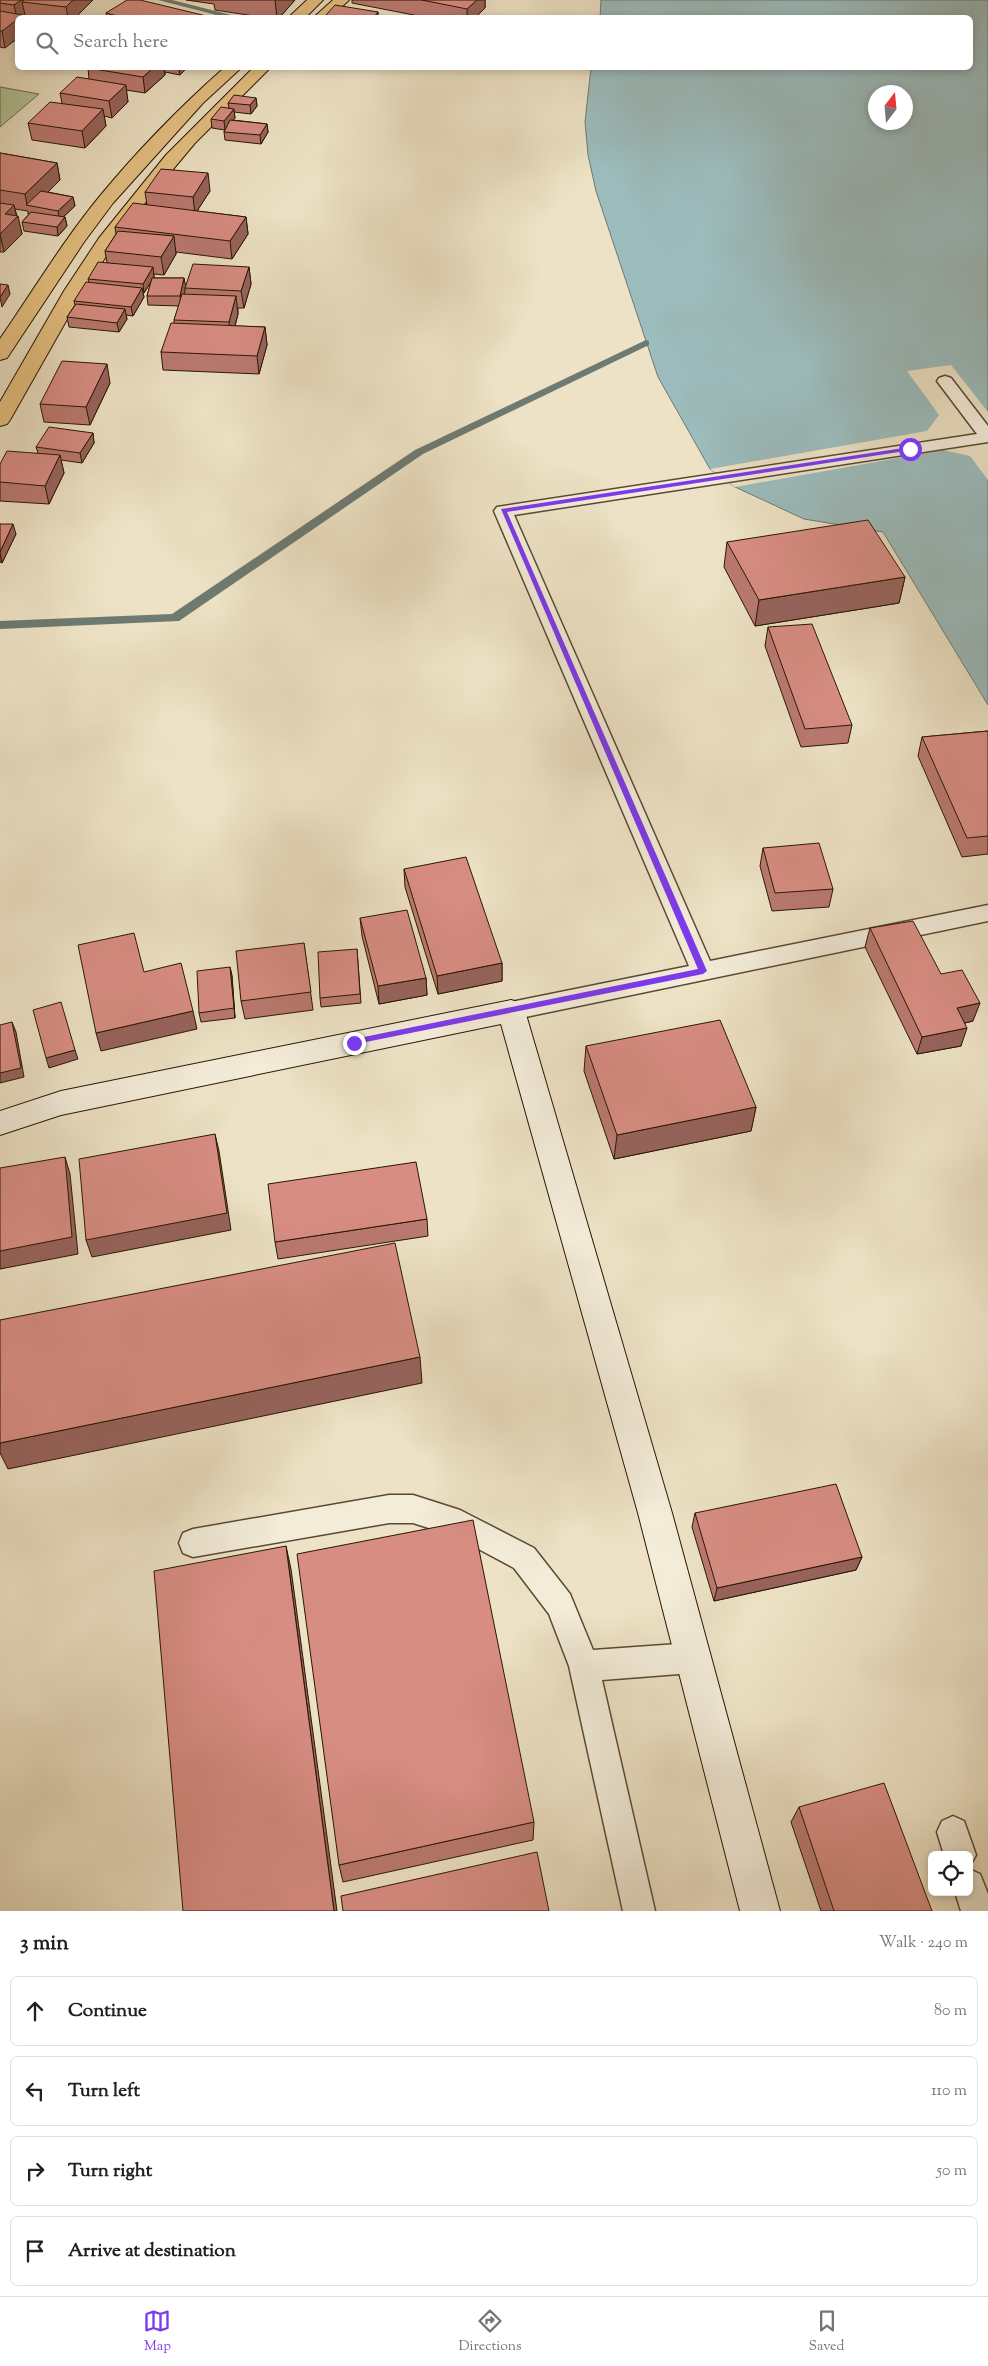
<!DOCTYPE html>
<meta charset="utf-8">
<style>
:root{--surface:#fff;--page:#f2f2f2;--text:#202124;--muted:#757577;--line:#e0e0e0;--accent:#7c3aed}
body{margin:0;font-family:"Sorts Mill Goudy",serif;background:var(--page);color:var(--text)}
.controls{position:absolute;right:15px;bottom:15px;display:grid;overflow:hidden;border-radius:8px;box-shadow:0 2px 8px #0003}
.controls button{width:45px;height:45px;display:grid;place-items:center;padding:0;border:0;border-bottom:1px solid var(--line);background:var(--surface);color:var(--text);font:25px sans-serif}
.compass{position:absolute;left:868px;top:85px;width:45px;height:45px;border-radius:50%;background:var(--surface);box-shadow:0 2px 8px #0003;rotate:16deg}
.stop{position:absolute;width:15px;height:15px;margin:-11px;border:4px solid #7c3aed;border-radius:50%;background:#fff}
.stop.end{background:#7c3aed;border-color:#fff;box-shadow:0 1px 5px #0008}
.list{margin:0;padding:0;list-style:none}
h2{display:flex;justify-content:space-between;align-items:center;height:65px;margin:0;padding:0 20px;font-size:21px}
h2 small{font-size:16px;font-weight:400;color:var(--muted)}
.list li{display:grid;grid-template-columns:32px 1fr auto;gap:15px;align-items:center;box-sizing:border-box;height:70px;margin:0 10px 10px;padding:0 10px;border:1px solid var(--line);border-radius:8px}
.list b{display:block;font-size:19px;white-space:nowrap}
.list em{font-size:16px;font-style:normal;color:var(--muted)}
.icon{flex:none;width:28px;height:28px;fill:none;stroke:currentColor;stroke-width:2;stroke-linecap:round;stroke-linejoin:round}
.map{position:relative;flex:none;width:988px;height:1911px;overflow:hidden}
.search{position:absolute;background:var(--surface);box-shadow:0 2px 8px #0003;left:15px;right:15px;top:15px;height:55px;display:flex;align-items:center;gap:12px;box-sizing:border-box;padding:0 18px;border-radius:8px;color:var(--muted);font-size:19px}
.sheet{height:385px;background:var(--surface)}
nav{display:flex;justify-content:space-around;align-items:center;box-sizing:border-box;height:70px;border-top:1px solid var(--line);background:var(--surface);font-size:14px;color:var(--muted)}
nav a{display:grid;justify-items:center;gap:2px}
nav .on{color:var(--accent)}
.map>svg:first-child{display:block}
</style>
<div class="map">
<svg width="988" height="1911" viewBox="0 0 988 1911">
<rect width="100%" height="100%" fill="#ede2c5"/>
<filter id="stains"><feTurbulence type="fractalNoise" baseFrequency=".004" numOctaves="4"/><feColorMatrix values="0 0 0 0 .2 0 0 0 0 .09 0 0 0 0 .02 0 0 0 .5 -.17"/></filter>
<radialGradient id="worn" r=".72"><stop offset=".6" stop-color="#630" stop-opacity="0"/><stop offset="1" stop-color="#630" stop-opacity=".3"/></radialGradient>
<!-- green -->
<path fill="#b5c497" stroke="#6f6d4c" d="M 0,87 L 39,94 L 0,127 Z"/>
<!-- water -->
<path fill="#9cbcbd" stroke="#6e7a72" fill-rule="evenodd" d="M 601,0 L 988,0 L 988,705 L 883,532 L 804,519 L 735,487 L 710,469 L 658,377 L 596,191 L 588,155 L 585,122 L 591,68 L 970,68 L 970,18 L 600,18 ZM 876,92 L 906,92 L 906,122 L 876,122 Z"/>
<!-- pier -->
<path fill="#ede2c5" d="M 951,365 L 988,412 L 988,480 L 970,456 L 943,450 L 735,487 L 710,469 L 927,431 L 939,415 L 907,371 Z"/>
<g fill="none" stroke-linecap="round" stroke-linejoin="round">
<!-- stream -->
<path fill="#6e7a72" fill-rule="evenodd" d="M 158,0 L 172,0 L 243,18 L 228,18 Z
M 646,340 L 649,341 L 649,345 L 423,454 L 179,621 L 0,629 L 0,621 L 172,614 L 415,450 Z"/>
<defs>
<path id="lane" d="M 945,376 L 951,378 L 988,426 L 988,442 L 514,515 L 710,961 L 988,905 L 988,921 L 511,1020 L 503,1017 L 499,1011 L 503,1005 L 511,1002 L 689,966 L 494,511 L 497,507 L 977,434 L 937,381 L 939,378 Z
M 389,1495 L 413,1495 L 460,1510 L 534,1548 L 570,1594 L 593,1650 L 692,1643 L 703,1647 L 707,1658 L 703,1669 L 692,1673 L 602,1680 L 655,1911 L 623,1911 L 569,1666 L 549,1614 L 514,1568 L 454,1536 L 413,1523 L 389,1523 L 193,1557 L 183,1553 L 179,1543 L 183,1533 L 193,1529 Z
M 953,1816 L 964,1821 L 976,1855 L 969,1867 L 969,1855 L 944,1855 L 937,1832 L 942,1821 Z
M 969,1869 L 980,1874 L 988,1894 L 988,1911 L 961,1911 L 955,1892 L 969,1892 Z"/>
<path id="secondary" d="M 511,1000 L 521,1003 L 525,1011 L 672,1513 L 780,1911 L 740,1911 L 638,1513 L 501,1024 L 61,1115 L 0,1135 L 0,1111 L 61,1091 Z"/>
<path id="highway" d="M 307,0 L 323,0 L 305,18 L 288,18 Z
M 333,0 L 349,0 L 330,18 L 313,18 Z
M 224,68 L 241,68 L 203,103 L 113,203 L 84,242 L 7,358 L 0,360 L 0,339 C 33,291 63,241 100,196 C 137,151 181,106 224,68 Z
M 253,68 L 270,68 L 195,143 L 129,222 L 83,291 L 10,420 L 7,424 L 0,426 L 0,402 L 64,291 L 99,238 L 166,155 Z"/>
</defs>
<!-- lane casing -->
<use href="#lane" stroke="#5a4932" stroke-width="3"/>
<!-- secondary casing -->
<use href="#secondary" stroke="#291601" stroke-width="2"/>
<!-- highway casing -->
<use href="#highway" stroke="#291601" stroke-width="2"/>
<!-- lane -->
<use href="#lane" fill="#f3ecd9" fill-rule="evenodd"/>
<!-- secondary -->
<use href="#secondary" fill="#f3ecd9" fill-rule="evenodd"/>
<!-- highway -->
<use href="#highway" fill="#e6c182" fill-rule="evenodd"/>
</g>
<!-- wall -->
<path fill="#ba7971" stroke="#291601" d="M 0,0 L 93,0 L 75,18 L 25,18 L 25,15 L 23,18 L 18,18 L 5,48 L 0,47 Z
M 186,0 L 295,0 L 279,18 L 267,18 L 215,10 L 214,4 Z
M 352,0 L 485,0 L 485,8 L 475,18 L 429,18 L 352,3 Z
M 378,12 L 378,18 L 326,18 L 326,15 Z
M 106,13 L 215,18 L 107,18 Z
M 88,68 L 187,68 L 180,75 L 165,72 L 165,75 L 145,93 L 126,90 L 128,102 L 112,118 L 104,116 L 106,126 L 85,148 L 32,140 L 28,123 L 62,103 L 60,93 L 89,79 Z
M 256,98 L 257,106 L 251,114 L 234,112 L 235,118 L 233,120 L 267,124 L 268,132 L 261,144 L 225,140 L 224,132 L 225,130 L 212,128 L 211,119 L 229,108 L 228,103 Z
M 0,153 L 57,163 L 60,180 L 48,192 L 73,197 L 75,206 L 63,217 L 65,217 L 67,226 L 58,236 L 24,231 L 22,222 L 29,214 L 28,214 L 28,211 L 15,209 L 22,234 L 4,252 L 0,252 Z
M 210,191 L 197,211 L 246,217 L 248,234 L 232,259 L 176,252 L 176,254 L 164,275 L 154,274 L 154,277 L 153,278 L 184,278 L 185,286 L 249,267 L 251,284 L 244,308 L 238,308 L 238,314 L 235,326 L 265,327 L 267,345 L 259,374 L 163,370 L 161,352 L 174,323 L 174,320 L 179,306 L 148,305 L 147,296 L 151,282 L 144,293 L 143,293 L 144,297 L 133,316 L 126,315 L 127,319 L 119,332 L 69,327 L 67,317 L 75,305 L 74,301 L 89,283 L 88,279 L 107,263 L 105,251 L 116,234 L 115,227 L 147,205 L 145,192 Z
M 110,383 L 90,425 L 44,422 L 40,404 Z
M 93,433 L 94,443 L 82,463 L 61,460 L 64,473 L 49,504 L 0,501 L 0,464 L 38,453 L 36,447 Z
M 0,524 L 16,534 L 2,563 L 0,562 Z
M 727,542 L 905,577 L 899,603 L 755,626 L 724,567 Z
M 768,627 L 852,725 L 848,743 L 801,747 L 765,646 Z
M 988,731 L 988,854 L 962,857 L 918,756 L 922,737 Z
M 763,848 L 833,889 L 829,907 L 772,911 L 760,866 Z
M 404,869 L 502,963 L 502,981 L 438,994 L 405,887 Z
M 360,918 L 426,978 L 427,995 L 379,1004 L 362,936 Z
M 870,928 L 941,974 L 973,1021 L 965,1023 L 961,1046 L 917,1054 L 865,947 Z
M 304,943 L 313,1010 L 245,1019 L 241,1001 Z
M 357,949 L 361,1003 L 321,1007 L 320,998 Z
M 230,967 L 232,976 L 235,1018 L 201,1022 L 199,1013 Z
M 586,1046 L 756,1107 L 751,1131 L 614,1159 L 584,1071 Z
M 427,1219 L 428,1236 L 278,1259 L 275,1242 Z
M 695,1513 L 862,1557 L 856,1570 L 714,1601 L 692,1527 Z
M 799,1807 L 932,1911 L 821,1911 L 791,1822 Z
M 534,1822 L 533,1840 L 343,1882 L 339,1865 Z"/>
<!-- shaded-wall -->
<path fill="#97635c" stroke="#291601" d="M 21,0 L 42,0 L 22,2 L 25,15 L 23,18 L 18,18 L 18,38 L 5,48 L 2,31 L 17,19 L 14,5 Z
M 73,0 L 93,0 L 75,18 L 68,18 L 66,7 Z
M 275,0 L 295,0 L 279,18 L 277,18 Z
M 477,0 L 485,0 L 485,8 L 475,18 L 467,18 L 467,9 Z
M 378,12 L 378,18 L 373,18 Z
M 153,68 L 164,68 L 165,75 L 145,93 L 143,77 Z
M 179,68 L 187,68 L 180,75 Z
M 126,85 L 128,102 L 112,118 L 109,101 Z
M 256,98 L 257,106 L 251,114 L 250,105 Z
M 103,109 L 106,126 L 85,148 L 82,131 Z
M 234,109 L 235,118 L 225,130 L 224,121 Z
M 267,124 L 268,132 L 261,144 L 260,135 Z
M 57,163 L 60,180 L 34,206 L 27,205 L 25,194 Z
M 208,173 L 210,191 L 195,214 L 193,197 Z
M 73,197 L 75,206 L 60,220 L 58,211 Z
M 14,205 L 17,218 L 18,216 L 22,234 L 4,252 L 0,234 L 5,214 Z
M 65,217 L 67,226 L 58,236 L 57,227 Z
M 246,217 L 248,234 L 232,259 L 230,241 Z
M 174,236 L 176,254 L 164,275 L 161,257 Z
M 153,267 L 154,277 L 144,293 L 143,284 Z
M 249,267 L 251,284 L 244,308 L 241,291 Z
M 184,278 L 186,288 L 185,288 L 185,291 L 181,306 L 180,296 Z
M 8,285 L 10,294 L 2,307 L 0,297 Z
M 142,288 L 144,297 L 133,316 L 131,307 Z
M 236,296 L 238,314 L 231,340 L 229,322 Z
M 125,309 L 127,319 L 119,332 L 117,323 Z
M 265,327 L 267,345 L 259,374 L 257,356 Z
M 107,364 L 110,383 L 90,425 L 86,407 Z
M 93,433 L 94,443 L 82,463 L 80,453 Z
M 60,455 L 64,473 L 49,504 L 45,486 Z
M 13,524 L 16,534 L 2,563 L 0,552 Z
M 905,577 L 899,603 L 755,626 L 759,600 Z
M 502,963 L 502,981 L 438,994 L 437,976 Z
M 230,967 L 232,976 L 235,1018 L 234,1008 Z
M 426,978 L 427,995 L 379,1004 L 378,986 Z
M 980,1003 L 973,1021 L 951,1026 L 957,1008 Z
M 193,1011 L 197,1029 L 101,1051 L 96,1033 Z
M 12,1022 L 16,1032 L 24,1077 L 0,1083 L 0,1073 Z
M 967,1028 L 961,1046 L 917,1054 L 922,1037 Z
M 75,1050 L 78,1059 L 49,1068 L 46,1058 Z
M 756,1107 L 751,1131 L 614,1159 L 617,1135 Z
M 215,1134 L 219,1151 L 231,1230 L 92,1257 L 86,1240 Z
M 65,1157 L 70,1174 L 78,1254 L 0,1269 L 0,1251 Z
M 420,1357 L 422,1383 L 8,1469 L 0,1453 L 0,1443 Z
M 286,1546 L 291,1569 L 337,1911 L 334,1911 Z
M 862,1557 L 856,1570 L 714,1601 L 717,1588 Z"/>
<!-- building -->
<path fill="#d88d83" stroke="#291601" d="M 0,0 L 21,0 L 14,5 L 0,3 Z
M 24,0 L 73,0 L 66,7 L 22,2 Z
M 127,0 L 140,0 L 215,18 L 125,18 L 106,13 Z
M 422,0 L 477,0 L 467,9 Z
M 335,5 L 378,12 L 373,18 L 344,18 L 326,15 Z
M 0,11 L 23,15 L 19,18 L 18,18 L 18,19 L 2,31 L 0,31 Z
M 88,68 L 153,68 L 143,77 Z
M 77,77 L 126,85 L 109,101 L 60,93 Z
M 234,95 L 256,98 L 250,105 L 228,103 Z
M 50,102 L 103,109 L 82,131 L 28,123 Z
M 221,107 L 234,109 L 224,121 L 211,119 Z
M 230,120 L 267,124 L 260,135 L 224,132 Z
M 0,153 L 57,163 L 25,194 L 0,190 Z
M 161,169 L 208,173 L 193,197 L 145,192 Z
M 41,191 L 73,197 L 58,211 L 26,205 Z
M 0,203 L 14,205 L 5,214 L 18,216 L 0,234 Z
M 133,203 L 246,217 L 230,241 L 115,227 Z
M 31,212 L 65,217 L 57,227 L 22,222 Z
M 118,231 L 174,236 L 161,257 L 105,251 Z
M 98,262 L 153,267 L 143,284 L 88,279 Z
M 193,264 L 249,267 L 241,291 L 185,288 Z
M 152,278 L 184,278 L 180,296 L 147,296 Z
M 86,282 L 142,288 L 131,307 L 74,301 Z
M 0,284 L 8,285 L 0,297 Z
M 182,294 L 236,296 L 229,322 L 174,320 Z
M 76,304 L 125,309 L 117,323 L 67,317 Z
M 171,323 L 265,327 L 257,356 L 161,352 Z
M 62,361 L 107,364 L 86,407 L 40,404 Z
M 49,427 L 93,433 L 80,453 L 36,447 Z
M 7,451 L 60,455 L 45,486 L 0,482 L 0,464 Z
M 868,520 L 905,577 L 759,600 L 727,542 Z
M 0,524 L 13,524 L 0,552 Z
M 812,624 L 852,725 L 805,729 L 768,627 Z
M 988,731 L 988,836 L 967,838 L 922,737 Z
M 819,843 L 833,889 L 775,893 L 763,848 Z
M 466,857 L 502,963 L 437,976 L 404,869 Z
M 407,910 L 426,978 L 378,986 L 360,918 Z
M 913,921 L 941,974 L 962,970 L 980,1003 L 957,1008 L 967,1028 L 922,1037 L 870,928 Z
M 134,933 L 144,972 L 181,963 L 193,1011 L 96,1033 L 78,945 Z
M 304,943 L 311,992 L 241,1001 L 236,951 Z
M 357,949 L 360,994 L 320,998 L 318,952 Z
M 230,967 L 234,1008 L 199,1013 L 197,971 Z
M 61,1002 L 75,1050 L 46,1058 L 33,1010 Z
M 720,1020 L 756,1107 L 617,1135 L 586,1046 Z
M 12,1022 L 21,1068 L 0,1073 L 0,1025 Z
M 215,1134 L 227,1213 L 86,1240 L 79,1159 Z
M 65,1157 L 72,1237 L 0,1251 L 0,1168 Z
M 416,1162 L 427,1219 L 275,1242 L 268,1184 Z
M 395,1243 L 420,1357 L 0,1443 L 0,1320 Z
M 836,1484 L 862,1557 L 717,1588 L 695,1513 Z
M 473,1520 L 534,1822 L 339,1865 L 297,1554 Z
M 286,1546 L 334,1911 L 183,1911 L 154,1571 Z
M 884,1783 L 932,1911 L 834,1911 L 799,1807 Z
M 537,1852 L 549,1911 L 343,1911 L 341,1896 Z"/>
<!-- route -->
<path fill="#7c3aed" d="M 910,447 L 912,450 L 507,512 L 707,971 L 703,974 L 351,1045 L 350,1043 L 354,1039 L 698,969 L 501,509 Z"/>
<rect width="100%" height="100%" filter="url(#stains)"/>
<rect width="100%" height="100%" fill="url(#worn)"/>
</svg>
<div class="controls">
<button><svg class="icon" aria-label="locate" viewBox="0 0 24 24"><circle cx="12" cy="12" r="6"/><path d="M12 2v4M12 18v4M2 12h4M18 12h4"/></svg></button>
</div>
<svg class="compass" viewBox="-18 -18 36 36"><path d="M0-13l5 13h-10z" fill="#e53935"/><path d="M0 13l5-13h-10z" fill="#757577"/></svg>
<div class="stop" style="left:910px;top:449px"></div>
<div class="stop end" style="left:354px;top:1043px"></div>
<div class="search"><svg class="icon" aria-label="search" viewBox="0 0 24 24"><circle cx="10" cy="10" r="6"/><path d="M15 15l6 6"/></svg>Search here</div>
</div>
<section class="sheet">
<h2>3 min<small>Walk · 240 m</small></h2>
<ul class="list">
<li><svg class="icon" aria-label="ahead" viewBox="0 0 24 24"><path d="M12 20V5M6 11l6-6 6 6"/></svg><div><b>Continue</b></div><em>80 m</em></li>
<li><svg class="icon" aria-label="left" viewBox="0 0 24 24"><path d="M17 20v-9H6M10 6l-5 5 5 5"/></svg><div><b>Turn left</b></div><em>110 m</em></li>
<li><svg class="icon" aria-label="right" viewBox="0 0 24 24"><path d="M7 20v-9h11M14 6l5 5-5 5"/></svg><div><b>Turn right</b></div><em>50 m</em></li>
<li><svg class="icon" aria-label="arrive" viewBox="0 0 24 24"><path d="M6 21V4h12l-3 4 3 4H6"/></svg><div><b>Arrive at destination</b></div></li>
</ul>
</section>
<nav>
<a class="on"><svg class="icon" aria-label="map" viewBox="0 0 24 24"><path d="M3 6l6-2 6 2 6-2v14l-6 2-6-2-6 2zM9 4v14M15 6v14"/></svg>Map</a>
<a><svg class="icon" aria-label="directions" viewBox="0 0 24 24"><path d="M12 3l9 9-9 9-9-9zM9 14v-3h6M13 9l2 2-2 2"/></svg>Directions</a>
<a><svg class="icon" aria-label="saved" viewBox="0 0 24 24"><path d="M7 4h10v16l-5-4-5 4z"/></svg>Saved</a>
</nav>
